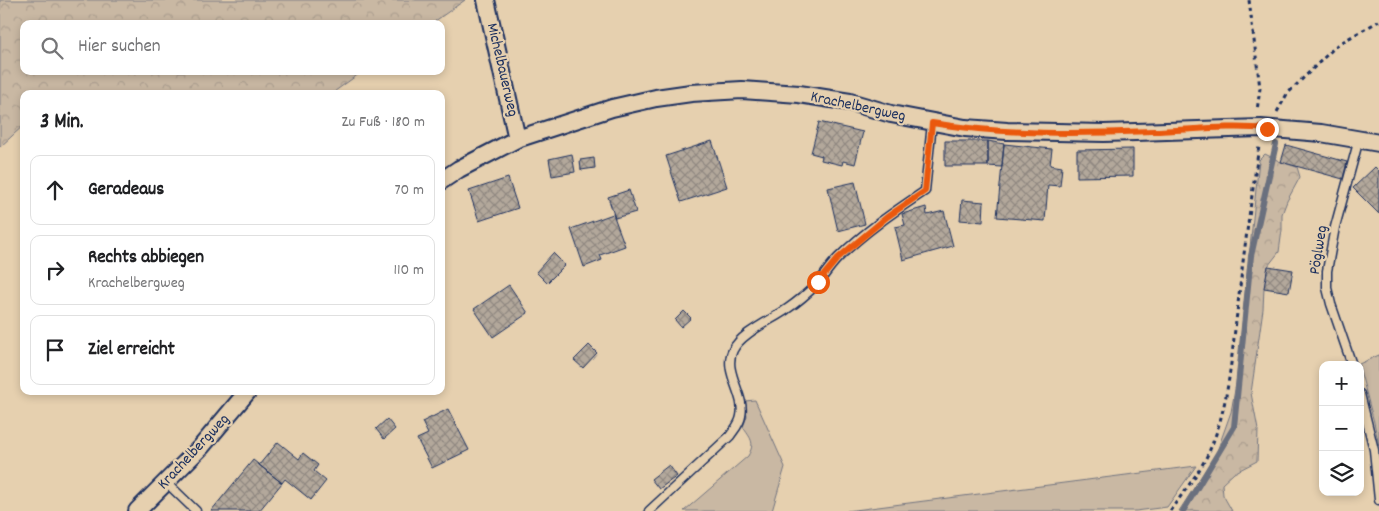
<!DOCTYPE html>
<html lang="de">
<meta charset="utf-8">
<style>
:root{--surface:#fff;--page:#f2f2f2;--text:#202124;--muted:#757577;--line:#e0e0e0}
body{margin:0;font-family:Dekko,sans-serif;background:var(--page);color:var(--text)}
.controls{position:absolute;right:15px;bottom:15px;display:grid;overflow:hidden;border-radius:10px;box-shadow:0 2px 8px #0003}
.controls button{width:45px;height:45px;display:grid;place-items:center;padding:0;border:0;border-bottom:1px solid var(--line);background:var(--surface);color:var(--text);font:25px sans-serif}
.stop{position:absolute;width:15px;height:15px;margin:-11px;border:4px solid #ea580c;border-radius:50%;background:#fff}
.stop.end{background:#ea580c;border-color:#fff;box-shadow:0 1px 5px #0008}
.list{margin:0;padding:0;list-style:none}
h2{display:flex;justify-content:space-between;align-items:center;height:65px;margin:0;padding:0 20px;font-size:21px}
h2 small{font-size:16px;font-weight:400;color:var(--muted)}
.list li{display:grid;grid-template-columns:32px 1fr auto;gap:15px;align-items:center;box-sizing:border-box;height:70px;margin:0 10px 10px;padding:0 10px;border:1px solid var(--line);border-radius:10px}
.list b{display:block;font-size:19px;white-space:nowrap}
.list p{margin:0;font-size:16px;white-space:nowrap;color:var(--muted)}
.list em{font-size:16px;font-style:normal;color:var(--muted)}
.icon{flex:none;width:28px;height:28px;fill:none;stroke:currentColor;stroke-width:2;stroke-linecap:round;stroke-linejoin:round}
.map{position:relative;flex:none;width:1379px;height:511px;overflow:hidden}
.search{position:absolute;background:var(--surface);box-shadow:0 2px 8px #0003;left:20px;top:20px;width:425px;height:55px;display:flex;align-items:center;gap:12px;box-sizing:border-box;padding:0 18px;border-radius:10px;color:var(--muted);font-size:19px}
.panel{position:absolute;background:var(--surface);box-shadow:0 2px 8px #0003;left:20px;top:90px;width:425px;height:305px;border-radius:10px}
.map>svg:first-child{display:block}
</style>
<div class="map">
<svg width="1379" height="511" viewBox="0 0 1379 511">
<defs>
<pattern id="forest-crowns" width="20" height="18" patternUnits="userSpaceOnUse" patternTransform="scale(1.25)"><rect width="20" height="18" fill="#c9b8a3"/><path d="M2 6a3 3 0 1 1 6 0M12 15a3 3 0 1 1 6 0" fill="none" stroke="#ac9e8f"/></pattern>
<pattern id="building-cross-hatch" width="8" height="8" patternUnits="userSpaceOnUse" patternTransform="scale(1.25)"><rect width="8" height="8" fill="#b3a89b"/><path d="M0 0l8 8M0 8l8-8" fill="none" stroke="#918982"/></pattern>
</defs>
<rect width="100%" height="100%" fill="#e6d0af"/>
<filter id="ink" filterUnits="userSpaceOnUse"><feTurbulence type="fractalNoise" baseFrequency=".02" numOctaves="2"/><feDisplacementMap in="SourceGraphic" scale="10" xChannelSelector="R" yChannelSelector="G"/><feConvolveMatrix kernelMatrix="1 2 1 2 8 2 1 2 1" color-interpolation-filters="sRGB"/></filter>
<g filter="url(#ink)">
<!-- grass -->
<path fill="#c9b8a3" stroke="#727480" d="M 1379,355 L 1379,446 L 1374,422 L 1360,370 L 1360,365 L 1359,364 Z
M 755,400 L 785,467 L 772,511 L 684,511 L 748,456 C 756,442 750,438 743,427 L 747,416 L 745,401 Z
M 1196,466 L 1167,507 L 1136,511 L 847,511 Z"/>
<!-- forest -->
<path fill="url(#forest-crowns)" stroke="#727480" d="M 0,0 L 465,0 L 431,24 L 24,24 L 24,71 L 363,71 L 331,94 L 24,94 L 24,125 L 0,147 Z
M 1265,154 L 1281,162 L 1297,167 L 1300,177 L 1287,201 L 1282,214 L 1282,230 L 1279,252 L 1268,266 L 1264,288 L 1263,309 L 1251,393 L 1258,430 L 1257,461 L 1234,473 L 1222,484 L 1223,495 L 1232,511 L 1179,511 L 1216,454 L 1231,412 L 1236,384 L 1259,160 Z"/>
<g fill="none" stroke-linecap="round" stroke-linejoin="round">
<!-- stream -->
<path stroke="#6b6f7e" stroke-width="6" d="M 1183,511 L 1234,427 L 1251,256 L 1276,144"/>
</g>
<!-- building -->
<path fill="url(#building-cross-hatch)" stroke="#1b2f5e" d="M 819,122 L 863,132 L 855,164 L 843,161 L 842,165 L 821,160 L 822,156 L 811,153 Z
M 712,141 L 727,187 L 681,202 L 666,156 Z
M 945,141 L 988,141 L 988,166 L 945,166 Z
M 988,141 L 1004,144 L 1002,167 L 988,166 Z
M 1004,144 L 1052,149 L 1050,165 L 1062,167 L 1060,186 L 1048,185 L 1045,221 L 997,217 Z
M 1286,145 L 1347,162 L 1343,179 L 1281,162 Z
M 1133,149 L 1133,176 L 1077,177 L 1077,150 Z
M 572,154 L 575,172 L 552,176 L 549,159 Z
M 594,158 L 595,168 L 581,170 L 580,160 Z
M 1375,167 L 1379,171 L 1379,214 L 1353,188 Z
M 508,178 L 518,208 L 479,221 L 469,191 Z
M 855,182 L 865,224 L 838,231 L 828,188 Z
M 629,190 L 636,212 L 615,218 L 608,197 Z
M 962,200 L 984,202 L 983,222 L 960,220 Z
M 926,207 L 927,215 L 944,211 L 953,246 L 903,260 L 895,227 L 905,225 L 902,214 Z
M 613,214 L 625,246 L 600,255 L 602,260 L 584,267 L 571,229 Z
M 553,253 L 565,265 L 547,283 L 536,272 Z
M 1268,266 L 1293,270 L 1289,292 L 1264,288 Z
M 509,285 L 528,313 L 493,337 L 474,309 Z
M 684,311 L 691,318 L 681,327 L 675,320 Z
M 589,345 L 597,353 L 583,368 L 574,360 Z
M 448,409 L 469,450 L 432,468 L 417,439 L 428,434 L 422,422 Z
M 387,419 L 395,429 L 384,439 L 376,429 Z
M 278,442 L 299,459 L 303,453 L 318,465 L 314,471 L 326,481 L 311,500 L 285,479 L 282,483 L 259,465 Z
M 253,460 L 282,483 L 259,511 L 211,511 Z
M 669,465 L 677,476 L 659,489 L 651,479 Z"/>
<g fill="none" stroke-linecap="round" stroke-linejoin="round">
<defs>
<path id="lane" d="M 1352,365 L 1331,304 L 1327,288 L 1327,271 L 1335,227 L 1359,139
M 1360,394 L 1374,450 L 1379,500
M 166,482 L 196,511
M 649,511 L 730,436 C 734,430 740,424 741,416 C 746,395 722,371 733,350 C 741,333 772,320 787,309 C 799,301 809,292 819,282 C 825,274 831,265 838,258 C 864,232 895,211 925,191 L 932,123"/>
<path id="street" d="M 486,0 L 517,139
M 441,181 L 459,169 L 517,139 L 612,108 L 656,98 L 691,93 L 742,90 L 799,94 L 850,102 L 891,114 L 965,128 L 1007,131 L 1104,133 L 1261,128 L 1321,133 L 1379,143
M 137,511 L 201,447 L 248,391"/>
</defs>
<!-- lane casing -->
<use href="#lane" stroke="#1b2f5e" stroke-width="11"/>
<!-- street casing -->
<use href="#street" stroke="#1b2f5e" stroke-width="20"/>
<!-- path -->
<path stroke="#1b2f5e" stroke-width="3" stroke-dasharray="4 4" stroke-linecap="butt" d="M 1249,0 L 1260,88 L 1257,111
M 1277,112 L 1287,94 L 1337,45 L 1379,21
M 1170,511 C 1184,491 1202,470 1211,447 C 1229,404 1231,359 1237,313 C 1243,257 1251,202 1259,146"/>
<!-- lane -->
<use href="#lane" stroke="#e6d0af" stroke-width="8"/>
<!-- street -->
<use href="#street" stroke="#e6d0af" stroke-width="16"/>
</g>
</g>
<g fill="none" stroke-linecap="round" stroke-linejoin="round" filter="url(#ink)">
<!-- route -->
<path stroke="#ea580c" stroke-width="6" d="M 818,282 L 838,258 L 887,217 L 925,191 L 932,123 C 1005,135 1079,134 1153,131 C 1189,130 1231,125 1267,129"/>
</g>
<g text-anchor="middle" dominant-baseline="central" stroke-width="4.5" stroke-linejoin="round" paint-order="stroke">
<!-- street labels -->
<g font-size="16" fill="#1b2f5e" stroke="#e6d0af">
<text transform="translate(502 70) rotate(77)">Michelbauerweg</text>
<text transform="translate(858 107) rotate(12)">Krachelbergweg</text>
<text transform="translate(1319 250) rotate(-81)">Pöglweg</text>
<text transform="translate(194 452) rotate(-47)">Krachelbergweg</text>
</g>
</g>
</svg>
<div class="controls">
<button>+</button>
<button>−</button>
<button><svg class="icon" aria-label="layers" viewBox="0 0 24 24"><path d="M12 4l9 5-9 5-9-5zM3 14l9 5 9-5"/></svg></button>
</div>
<div class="stop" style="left:818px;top:282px"></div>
<div class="stop end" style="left:1267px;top:129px"></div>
<div class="search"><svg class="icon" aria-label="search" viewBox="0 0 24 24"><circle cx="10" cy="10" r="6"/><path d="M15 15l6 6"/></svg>Hier suchen</div>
<section class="panel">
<h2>3 Min.<small>Zu Fuß · 180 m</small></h2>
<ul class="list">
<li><svg class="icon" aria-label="ahead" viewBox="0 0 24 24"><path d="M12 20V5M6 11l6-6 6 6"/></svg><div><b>Geradeaus</b></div><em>70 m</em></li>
<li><svg class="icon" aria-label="right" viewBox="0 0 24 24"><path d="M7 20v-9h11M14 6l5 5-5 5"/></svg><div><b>Rechts abbiegen</b><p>Krachelbergweg</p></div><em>110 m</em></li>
<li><svg class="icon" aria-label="arrive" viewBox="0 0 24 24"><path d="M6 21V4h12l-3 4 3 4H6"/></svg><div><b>Ziel erreicht</b></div></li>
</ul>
</section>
</div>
